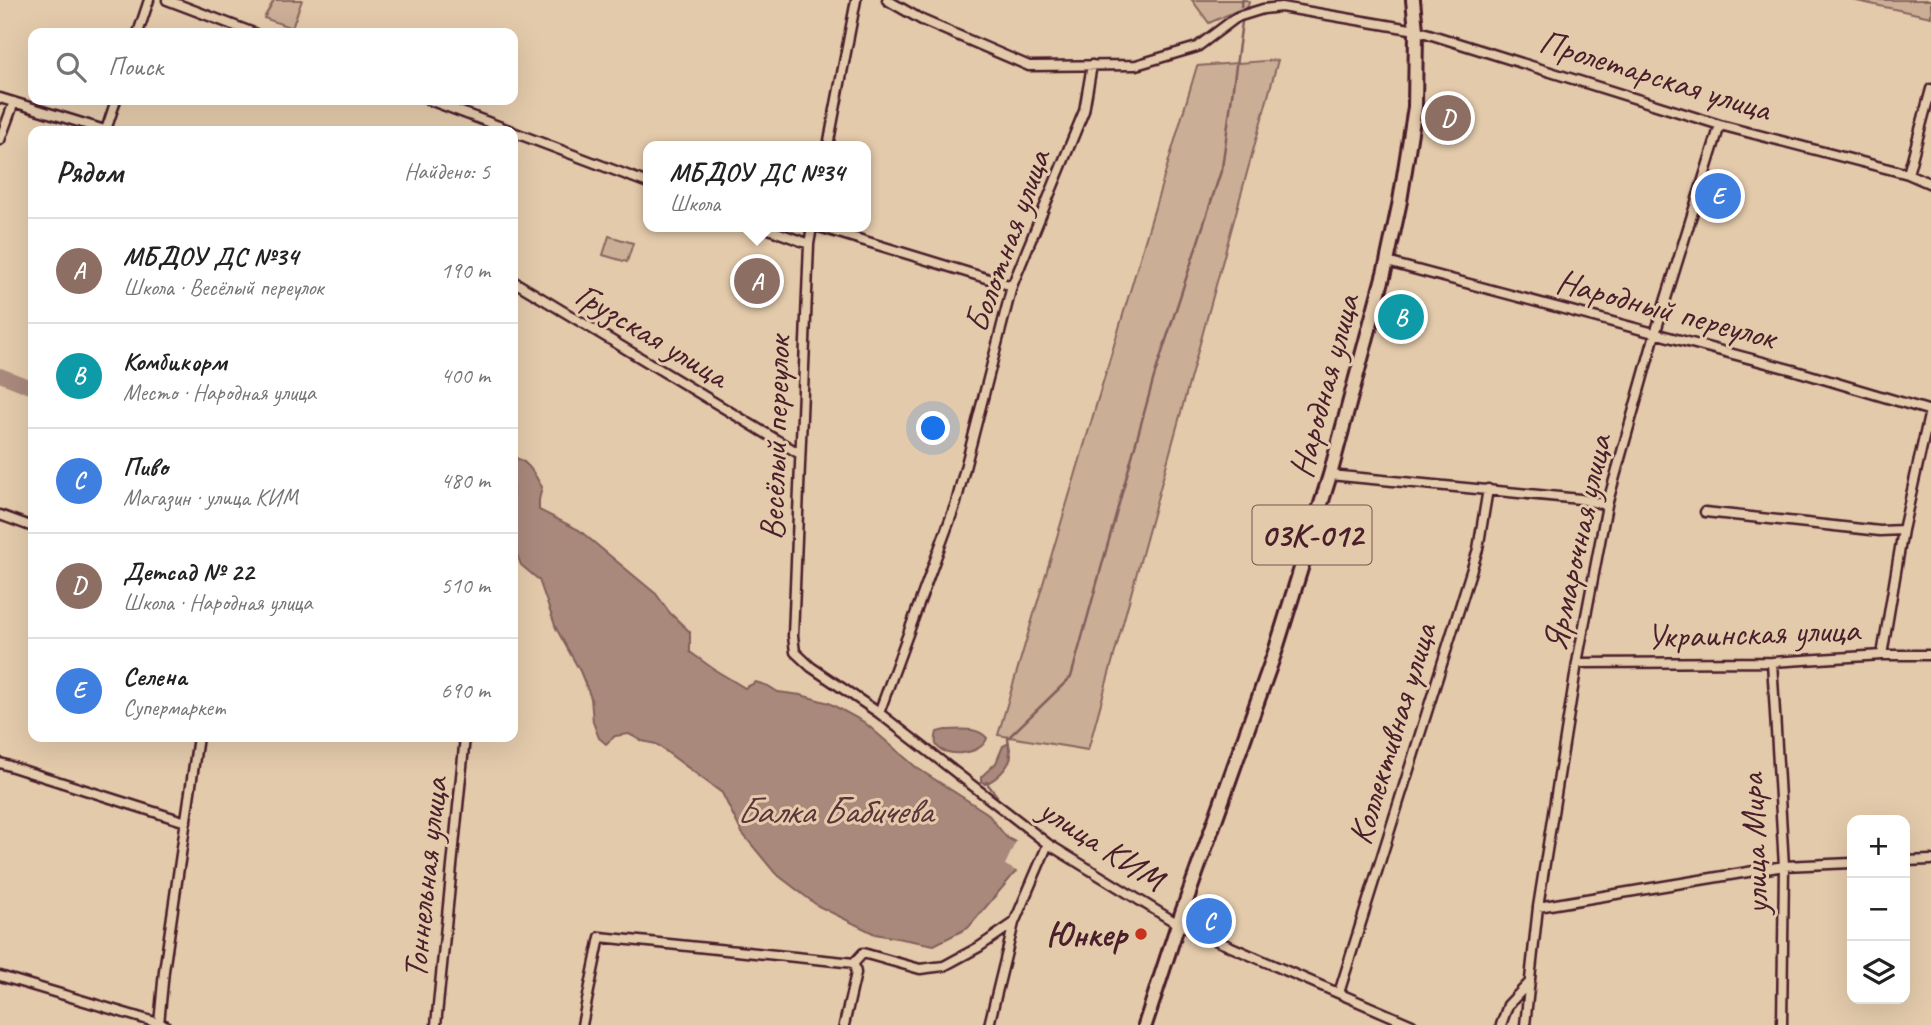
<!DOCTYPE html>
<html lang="ru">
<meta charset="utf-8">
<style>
:root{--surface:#fff;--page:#f6f6f6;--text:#222;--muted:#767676;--line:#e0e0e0;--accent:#c8321e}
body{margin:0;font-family:Caveat,sans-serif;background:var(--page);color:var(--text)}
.controls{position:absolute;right:21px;bottom:21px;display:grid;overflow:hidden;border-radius:14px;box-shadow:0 7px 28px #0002}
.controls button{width:63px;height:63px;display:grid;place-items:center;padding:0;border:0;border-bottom:2px solid var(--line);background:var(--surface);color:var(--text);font:35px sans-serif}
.you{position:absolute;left:934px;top:429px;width:24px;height:24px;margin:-18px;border:5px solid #fff;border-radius:50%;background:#1a73e8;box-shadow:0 0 0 10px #1a73e833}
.badge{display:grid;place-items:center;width:46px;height:46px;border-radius:50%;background:var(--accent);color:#fff;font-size:23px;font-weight:700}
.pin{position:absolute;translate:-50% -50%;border:4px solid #fff;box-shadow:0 2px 7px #0006}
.popup{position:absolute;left:643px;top:141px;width:228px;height:91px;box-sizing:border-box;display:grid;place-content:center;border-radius:14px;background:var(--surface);filter:drop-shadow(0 2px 5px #0005);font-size:23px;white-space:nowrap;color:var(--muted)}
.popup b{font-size:26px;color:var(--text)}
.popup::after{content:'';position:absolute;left:50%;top:100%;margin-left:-14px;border:14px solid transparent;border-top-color:var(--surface)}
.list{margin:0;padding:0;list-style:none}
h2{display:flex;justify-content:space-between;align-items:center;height:91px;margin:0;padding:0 28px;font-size:30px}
h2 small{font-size:23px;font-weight:400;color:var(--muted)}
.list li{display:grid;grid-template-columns:46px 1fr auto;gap:21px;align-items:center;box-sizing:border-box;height:105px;padding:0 28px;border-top:2px solid var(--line)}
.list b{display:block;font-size:26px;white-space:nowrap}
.list p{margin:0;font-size:23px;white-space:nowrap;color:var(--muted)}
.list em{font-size:23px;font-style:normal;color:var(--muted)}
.icon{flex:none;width:38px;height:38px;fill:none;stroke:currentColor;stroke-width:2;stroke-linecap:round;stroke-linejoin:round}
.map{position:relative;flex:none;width:1931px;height:1025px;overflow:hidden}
.search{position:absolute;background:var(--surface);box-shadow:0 7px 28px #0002;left:28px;top:28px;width:490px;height:77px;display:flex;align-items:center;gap:18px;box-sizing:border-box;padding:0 24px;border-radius:14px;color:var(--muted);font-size:26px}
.panel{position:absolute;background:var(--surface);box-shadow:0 7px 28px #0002;left:28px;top:126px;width:490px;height:616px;border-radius:14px}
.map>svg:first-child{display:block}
</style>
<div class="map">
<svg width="1931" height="1025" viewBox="0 0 1931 1025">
<rect width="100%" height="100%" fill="#e3caab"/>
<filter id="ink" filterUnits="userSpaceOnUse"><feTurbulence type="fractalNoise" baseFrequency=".0143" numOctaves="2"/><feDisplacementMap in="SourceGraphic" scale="14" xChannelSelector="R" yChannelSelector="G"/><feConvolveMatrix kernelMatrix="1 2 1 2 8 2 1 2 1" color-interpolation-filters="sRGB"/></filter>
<g filter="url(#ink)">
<!-- green -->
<path fill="#caae96" stroke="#8a6660" stroke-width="2" d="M 274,0 L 302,0 L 292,28 L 264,18 Z
M 1192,0 L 1246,0 L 1249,2 L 1248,6 L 1209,23 Z
M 1852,0 L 1931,0 L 1931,17 Z
M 1278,60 L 1088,750 L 998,735 L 1197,66 Z
M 609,236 L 633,243 L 627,262 L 603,255 Z"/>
<!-- water -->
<path fill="#a9897b" stroke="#835f5b" stroke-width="2" d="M 513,457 C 529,461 534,474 542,487 L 539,500 L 539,510 L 579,530 L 656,594 L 670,613 L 690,632 L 690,652 L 715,670 L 745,688 L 756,682 L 768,686 L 778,692 L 801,695 L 829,703 L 864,722 L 917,768 L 987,813 L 1007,838 L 1026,847 L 1016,854 L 1019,868 L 968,928 L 934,945 L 875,934 L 818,906 L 775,873 L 742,833 L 722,793 L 656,744 L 642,741 L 629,734 L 615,736 L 606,744 L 599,738 L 593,722 L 591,698 L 580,671 L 556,628 L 539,580 L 521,565 L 513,544 Z
M 945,730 C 959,730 977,726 987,738 C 982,756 941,758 936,744 C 935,741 936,736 937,732 Z
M 1009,743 C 1009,748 1011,752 1011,756 C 1009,768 995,780 985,784 L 981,781 L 981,777 L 996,763 L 1003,746 Z"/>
<!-- pier -->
<path fill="#e3caab" d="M 1017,839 L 1029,847 L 1028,853 L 1020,856 L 1023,868 L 1020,873 L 1005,865 Z"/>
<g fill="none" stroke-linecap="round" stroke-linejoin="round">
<!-- stream -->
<path stroke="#835f5b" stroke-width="2.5" d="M 1241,6 L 1243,0
M 1010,756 L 1008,738 L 1071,677 L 1154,377 L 1222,168 L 1242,22
M 986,782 L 997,796"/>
<!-- river -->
<path stroke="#a9897b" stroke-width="14" d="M 0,375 L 33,388"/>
<defs>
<path id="minor" d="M 167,0 L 254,33
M 887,0 L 922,20 L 1029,66 L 1136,65 L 1197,47 L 1237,17 L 1263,9 L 1281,7 L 1416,30 L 1720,125 L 1908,174 L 1931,184
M 138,33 L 149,0
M 0,98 L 108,131
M 429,100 L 512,131
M 106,130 L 116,100
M 513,132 L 648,183
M 0,140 L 14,102
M 828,146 L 856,0
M 1908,174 L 1931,89
M 763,227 L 809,244
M 812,227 L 809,244 L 793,636 L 795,652 L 811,667 L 879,713 L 1048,844 L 1178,924 L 1412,1025
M 819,227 L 1012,286
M 1387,262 L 1793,370 L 1931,411
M 513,281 L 800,454
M 1330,475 L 1580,499 L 1607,505
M 1705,512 L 1880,531 L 1903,530
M 0,515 L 33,527
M 1882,655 L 1903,530 L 1930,411
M 1772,662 L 1784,866 L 1782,1025
M 1577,663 L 1772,662 L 1882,655 L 1931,655
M 879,713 L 956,503 L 1012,286 L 1084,111 L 1092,65
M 0,763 L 186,822
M 1905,861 L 1931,860
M 1538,907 L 1784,866 L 1852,863
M 0,976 L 165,1025
M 1339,993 L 1478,549 L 1488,489
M 159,1024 L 164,971 L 198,737
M 436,1025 L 465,737
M 582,1025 L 600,937 L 854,963 L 863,953 L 920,969 L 944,966 L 979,947 L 1014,923
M 844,1025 L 856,973 L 854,963
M 989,1025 L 1014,923 L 1048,844
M 1501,1025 L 1508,1005 L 1530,982
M 1525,1025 L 1538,907 L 1577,663 L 1607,505 L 1655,334 L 1720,125"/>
<path id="primary" d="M 1145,1025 L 1178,924 L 1275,652 L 1330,475 L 1387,262 L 1400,201 L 1415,107 L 1416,30 L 1413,0"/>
</defs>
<!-- minor casing -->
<use href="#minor" stroke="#4a1f2b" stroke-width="13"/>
<!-- primary casing -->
<use href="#primary" stroke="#4a1f2b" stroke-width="18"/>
<!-- minor -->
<use href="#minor" stroke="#e3caab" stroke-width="8"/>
<!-- primary -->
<use href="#primary" stroke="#e3caab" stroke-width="12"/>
</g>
</g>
<!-- markers -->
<circle fill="#c8321e" stroke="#e3caab" stroke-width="2.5" cx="1141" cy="934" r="7"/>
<g text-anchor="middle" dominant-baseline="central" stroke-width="6" stroke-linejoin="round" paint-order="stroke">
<!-- shield labels -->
<rect fill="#e3caab" stroke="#785251" stroke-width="2" x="1252.5" y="505.5" width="119" height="59" rx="5"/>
<g font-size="33" font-weight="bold" fill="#4a1f2b">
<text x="1312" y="535">03К-012</text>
</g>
<!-- street labels -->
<g font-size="35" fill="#4a1f2b" stroke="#e3caab">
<text transform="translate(1655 75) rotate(17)">Пролетарская улица</text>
<text transform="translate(1007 241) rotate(-70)">Болотная улица</text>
<text transform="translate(1666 309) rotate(15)">Народный переулок</text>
<text transform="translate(652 335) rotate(31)">Грузская улица</text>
<text transform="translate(1324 386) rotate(-75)">Народная улица</text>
<text transform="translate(775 438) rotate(-88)">Весёлый переулок</text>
<text transform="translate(1577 543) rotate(-78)">Ярмарочная улица</text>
<text transform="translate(1753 633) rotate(-2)">Украинская улица</text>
<text transform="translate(1392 734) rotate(-73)">Коллективная улица</text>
<text transform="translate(1102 844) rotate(33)">улица КИМ</text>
<text transform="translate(1754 844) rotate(-92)">улица Мира</text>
<text transform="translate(425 878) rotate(-84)">Тоннельная улица</text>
</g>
<!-- poi labels -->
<g font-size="35" font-weight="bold" fill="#4a1f2b" stroke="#e3caab" text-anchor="end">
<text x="1127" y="934">Юнкер</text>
</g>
<!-- water labels -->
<g font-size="37" font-style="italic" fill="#5d343b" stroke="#e3caab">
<text x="834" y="810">Балка Бабичева</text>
</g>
</g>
</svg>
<div class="controls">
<button>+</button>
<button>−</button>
<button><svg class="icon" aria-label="layers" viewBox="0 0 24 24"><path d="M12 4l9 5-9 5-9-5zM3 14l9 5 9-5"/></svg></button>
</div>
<div class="you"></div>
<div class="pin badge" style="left:757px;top:281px;background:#8d6e63">A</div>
<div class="popup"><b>МБДОУ ДС №34</b>Школа</div>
<div class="pin badge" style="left:1401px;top:317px;background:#0f9aa8">B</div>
<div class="pin badge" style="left:1209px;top:921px;background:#3f7fe0">C</div>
<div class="pin badge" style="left:1448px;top:118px;background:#8d6e63">D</div>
<div class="pin badge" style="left:1718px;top:196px;background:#3f7fe0">E</div>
<div class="search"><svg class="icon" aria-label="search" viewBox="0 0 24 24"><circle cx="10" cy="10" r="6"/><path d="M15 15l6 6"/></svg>Поиск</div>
<section class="panel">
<h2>Рядом<small>Найдено: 5</small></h2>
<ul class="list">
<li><span class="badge" style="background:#8d6e63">A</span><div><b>МБДОУ ДС №34</b><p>Школа · Весёлый переулок</p></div><em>190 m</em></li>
<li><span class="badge" style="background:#0f9aa8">B</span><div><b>Комбикорм</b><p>Место · Народная улица</p></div><em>400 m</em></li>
<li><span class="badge" style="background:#3f7fe0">C</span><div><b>Пиво</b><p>Магазин · улица КИМ</p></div><em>480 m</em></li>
<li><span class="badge" style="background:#8d6e63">D</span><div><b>Детсад № 22</b><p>Школа · Народная улица</p></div><em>510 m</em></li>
<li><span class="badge" style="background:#3f7fe0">E</span><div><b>Селена</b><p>Супермаркет</p></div><em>690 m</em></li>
</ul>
</section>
</div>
